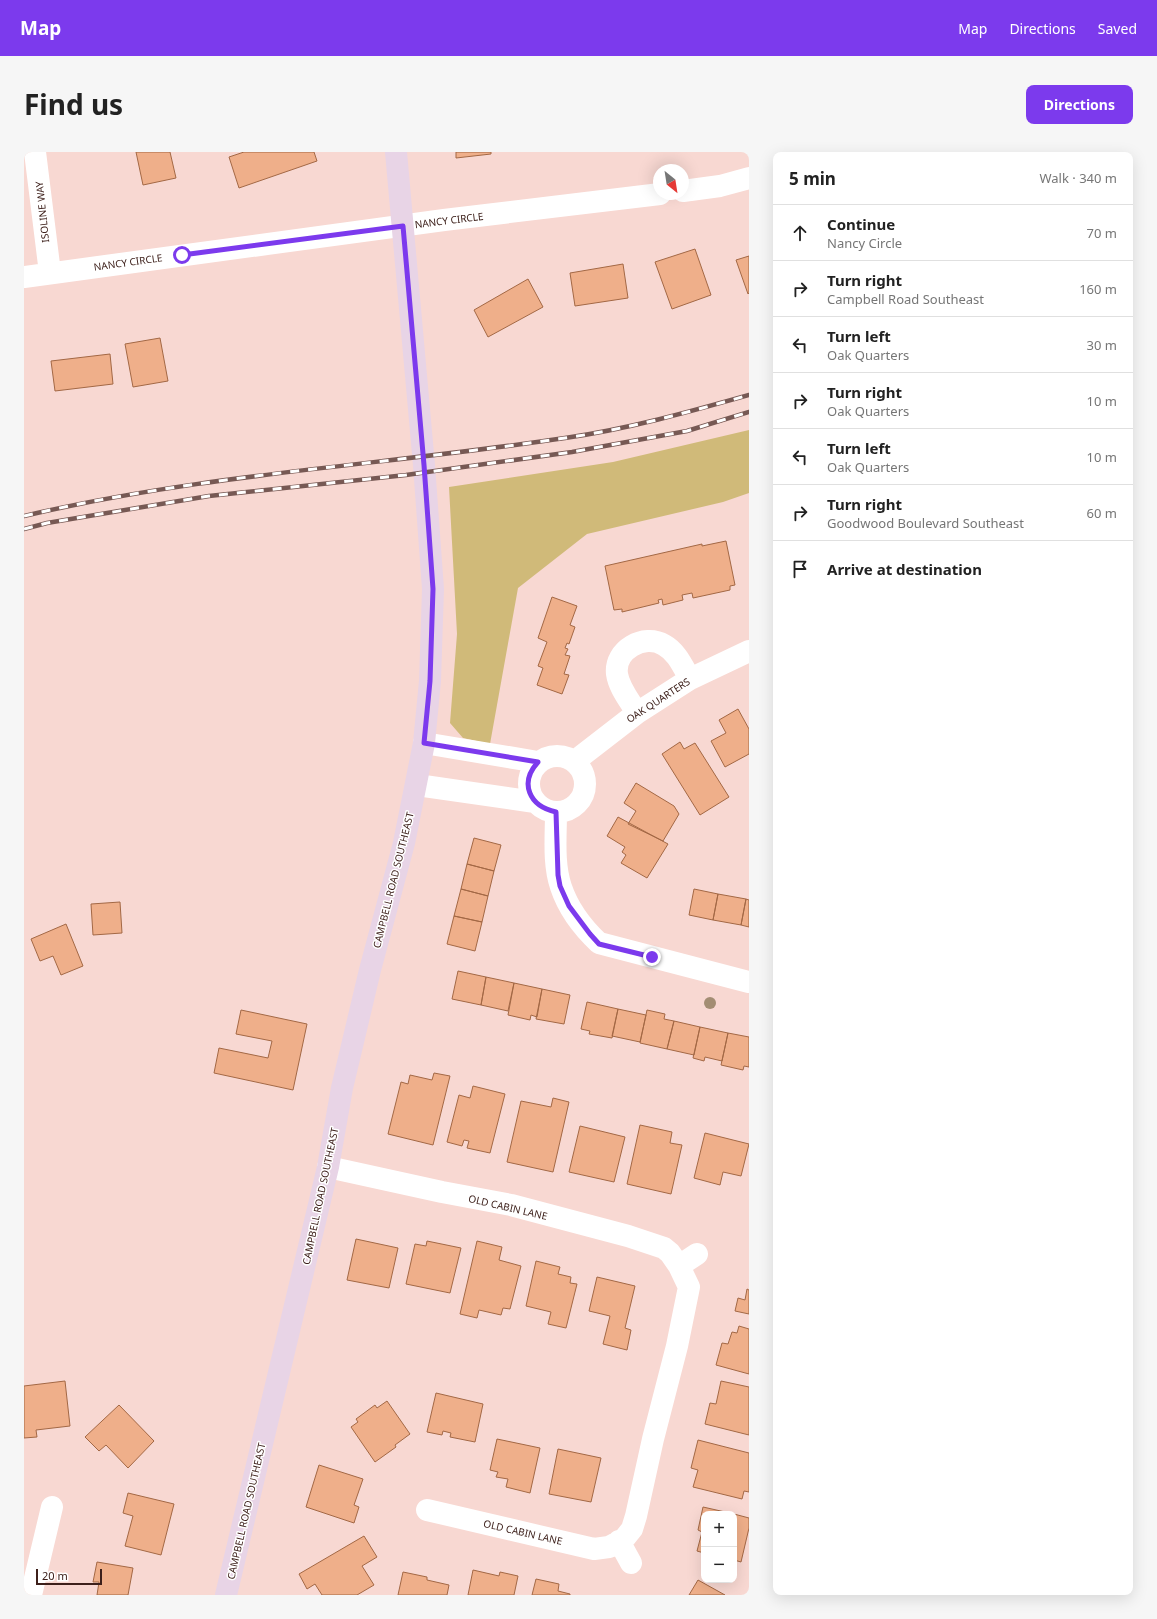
<!DOCTYPE html>
<meta charset="utf-8">
<style>
:root{--surface:#fff;--page:#f6f6f6;--text:#222;--muted:#767676;--line:#e0e0e0;--accent:#7c3aed}
body{margin:0;font-family:"Noto Sans",sans-serif;background:var(--page);color:var(--text)}
.controls{position:absolute;right:12px;bottom:12px;display:grid;overflow:hidden;border-radius:8px;box-shadow:0 4px 16px #0002}
.controls button{width:36px;height:36px;display:grid;place-items:center;padding:0;border:0;border-bottom:1px solid var(--line);background:var(--surface);color:var(--text);font:20px sans-serif}
.compass{position:absolute;left:629px;top:12px;width:36px;height:36px;border-radius:50%;background:var(--surface);box-shadow:0 4px 16px #0002;rotate:150deg}
.scale{position:absolute;left:12px;bottom:10px;width:66px;box-sizing:border-box;padding-left:4px;border:2px solid #3d201b;border-top:0;font-size:11px;line-height:14px;white-space:nowrap;color:#3d201b;-webkit-text-stroke:3px #fff;paint-order:stroke}
.stop{position:absolute;width:12px;height:12px;margin:-9px;border:3px solid #7c3aed;border-radius:50%;background:#fff}
.stop.end{background:#7c3aed;border-color:#fff;box-shadow:0 1px 4px #0008}
.list{margin:0;padding:0;list-style:none}
h2{display:flex;justify-content:space-between;align-items:center;height:52px;margin:0;padding:0 16px;font-size:17px}
h2 small{font-size:13px;font-weight:400;color:var(--muted)}
.list li{display:grid;grid-template-columns:26px 1fr auto;gap:12px;align-items:center;box-sizing:border-box;height:56px;padding:0 16px;border-top:1px solid var(--line)}
.list b{display:block;font-size:15px;white-space:nowrap}
.list p{margin:0;font-size:13px;white-space:nowrap;color:var(--muted)}
.list em{font-size:13px;font-style:normal;color:var(--muted)}
.icon{flex:none;width:22px;height:22px;fill:none;stroke:currentColor;stroke-width:2;stroke-linecap:round;stroke-linejoin:round}
.map{position:relative;flex:none;width:725px;height:1443px;overflow:hidden;border-radius:8px}
header{display:flex;align-items:center;gap:24px;box-sizing:border-box;height:56px;padding:0 20px;background:var(--accent);color:#fff}
header strong{font-size:19px}
nav{display:flex;gap:22px;margin-inline-start:auto;font-size:14px}
.intro{display:flex;align-items:center;justify-content:space-between;box-sizing:border-box;height:96px;padding:0 24px}
h1{margin:0;font-size:28px}
.button{padding:10px 18px;border-radius:8px;background:var(--accent);color:#fff;font-size:14px;font-weight:700}
main{display:flex;gap:24px;padding:0 24px}
aside{flex:1;background:var(--surface);border-radius:8px;box-shadow:0 4px 16px #0002}
.map>svg:first-child{display:block}
</style>
<header>
<strong>Map</strong>
<nav><a>Map</a><a>Directions</a><a>Saved</a></nav>
</header>
<div class="intro"><h1>Find us</h1><a class="button">Directions</a></div>
<main>
<div class="map">
<svg width="725" height="1443" viewBox="0 0 725 1443">
<rect width="100%" height="100%" fill="#f8d8d2"/>
<!-- green -->
<path fill="#d0ba79" d="M 725,278 L 725,341 L 699,350 L 563,382 L 494,436 L 466,592 L 439,586 L 426,571 L 433,482 L 425,335 L 589,310 Z"/>
<!-- building -->
<path fill="#efaf8a" stroke="#a36845" d="M 112,0 L 146,0 L 152,26 L 119,33 Z
M 220,0 L 290,0 L 293,9 L 215,36 L 205,5 Z
M 432,0 L 467,0 L 467,2 L 432,6 Z
M 671,97 L 687,143 L 648,157 L 631,110 Z
M 725,104 L 725,141 L 724,142 L 712,108 Z
M 599,112 L 604,146 L 551,154 L 546,121 Z
M 504,127 L 519,155 L 464,185 L 450,158 Z
M 136,186 L 144,229 L 109,235 L 101,192 Z
M 86,202 L 89,232 L 31,239 L 27,209 Z
M 702,389 L 711,433 L 706,434 L 706,438 L 669,446 L 668,441 L 658,443 L 659,448 L 639,453 L 638,447 L 634,448 L 635,451 L 598,460 L 598,457 L 590,458 L 581,414 L 678,392 L 678,394 Z
M 528,445 L 553,454 L 546,473 L 551,475 L 545,492 L 543,491 L 541,496 L 544,497 L 541,503 L 546,504 L 540,522 L 545,523 L 538,542 L 513,533 L 519,516 L 514,514 L 523,490 L 514,486 Z
M 714,557 L 725,577 L 725,602 L 701,615 L 687,589 L 702,581 L 695,568 Z
M 656,590 L 660,597 L 671,591 L 705,645 L 676,663 L 638,602 Z
M 612,631 L 650,654 L 655,662 L 639,689 L 604,672 L 612,659 L 600,651 Z
M 594,665 L 644,692 L 623,726 L 597,711 L 602,703 L 598,700 L 601,695 L 583,684 Z
M 450,686 L 477,693 L 470,719 L 443,712 Z
M 443,712 L 470,719 L 464,744 L 437,737 Z
M 437,737 L 464,744 L 458,770 L 430,764 Z
M 670,737 L 694,742 L 689,768 L 665,763 Z
M 694,742 L 722,747 L 717,773 L 689,768 Z
M 722,747 L 725,748 L 725,775 L 717,773 Z
M 96,750 L 98,781 L 69,783 L 67,752 Z
M 430,764 L 458,770 L 451,799 L 423,792 Z
M 42,772 L 59,814 L 37,823 L 29,804 L 16,809 L 7,787 Z
M 434,819 L 462,825 L 457,853 L 428,847 Z
M 462,825 L 490,831 L 484,859 L 457,853 Z
M 490,831 L 518,837 L 513,865 L 507,863 L 506,868 L 484,863 Z
M 518,837 L 546,843 L 540,872 L 512,867 Z
M 563,850 L 594,857 L 588,886 L 565,882 L 566,879 L 557,877 Z
M 594,857 L 622,863 L 616,890 L 588,884 Z
M 217,858 L 283,872 L 269,938 L 190,921 L 195,896 L 244,906 L 248,889 L 212,882 Z
M 623,858 L 641,862 L 640,867 L 650,869 L 643,897 L 616,891 Z
M 650,869 L 676,875 L 670,903 L 643,897 Z
M 676,875 L 704,881 L 698,909 L 681,905 L 680,909 L 669,906 Z
M 704,881 L 725,885 L 725,915 L 720,914 L 719,918 L 697,913 Z
M 410,921 L 426,924 L 409,993 L 364,982 L 377,930 L 384,932 L 386,923 L 408,928 Z
M 449,934 L 481,942 L 466,1001 L 443,996 L 445,989 L 440,988 L 438,994 L 423,990 L 435,943 L 446,946 Z
M 529,946 L 545,950 L 529,1020 L 483,1010 L 497,949 L 527,955 Z
M 616,973 L 648,980 L 646,991 L 658,993 L 647,1042 L 603,1032 Z
M 556,974 L 601,985 L 590,1030 L 545,1020 Z
M 681,981 L 725,992 L 717,1024 L 699,1020 L 696,1033 L 670,1026 Z
M 332,1087 L 374,1096 L 365,1136 L 323,1128 Z
M 403,1089 L 437,1096 L 426,1141 L 382,1132 L 391,1092 L 402,1094 Z
M 453,1089 L 478,1095 L 475,1108 L 497,1114 L 486,1157 L 479,1156 L 477,1163 L 455,1158 L 453,1166 L 436,1162 Z
M 512,1109 L 536,1115 L 534,1122 L 547,1125 L 546,1131 L 553,1132 L 542,1176 L 524,1172 L 527,1160 L 502,1154 Z
M 573,1125 L 611,1134 L 601,1176 L 607,1178 L 603,1198 L 579,1192 L 586,1164 L 565,1159 Z
M 723,1137 L 725,1138 L 725,1162 L 711,1159 L 714,1146 L 721,1148 Z
M 715,1174 L 725,1177 L 725,1222 L 692,1213 L 698,1191 L 704,1192 L 708,1180 L 713,1181 Z
M 41,1229 L 46,1274 L 12,1278 L 13,1285 L 0,1286 L 0,1234 Z
M 697,1229 L 725,1235 L 725,1283 L 681,1272 L 686,1251 L 692,1252 Z
M 412,1241 L 459,1252 L 451,1290 L 426,1285 L 427,1281 L 419,1279 L 418,1283 L 403,1280 Z
M 363,1249 L 386,1282 L 371,1293 L 372,1295 L 351,1310 L 327,1275 L 334,1270 L 332,1267 L 351,1253 L 353,1256 Z
M 95,1253 L 130,1289 L 104,1316 L 82,1293 L 75,1299 L 61,1285 Z
M 473,1287 L 516,1296 L 506,1341 L 482,1335 L 484,1327 L 472,1325 L 474,1320 L 466,1318 Z
M 674,1288 L 725,1301 L 725,1340 L 720,1339 L 718,1347 L 669,1335 L 674,1318 L 667,1316 Z
M 534,1297 L 577,1306 L 567,1350 L 525,1342 Z
M 295,1313 L 339,1327 L 330,1353 L 335,1355 L 330,1371 L 282,1355 Z
M 104,1341 L 150,1352 L 137,1403 L 101,1394 L 109,1364 L 99,1361 Z
M 679,1355 L 710,1362 L 680,1362 L 680,1401 L 673,1399 L 678,1380 L 674,1378 Z
M 710,1362 L 725,1366 L 725,1376 L 717,1410 L 710,1408 Z
M 340,1384 L 353,1405 L 338,1414 L 350,1433 L 333,1443 L 298,1443 L 291,1432 L 283,1437 L 275,1422 Z
M 73,1410 L 109,1416 L 104,1443 L 73,1443 L 75,1430 L 69,1430 Z
M 449,1418 L 475,1424 L 476,1420 L 494,1424 L 490,1443 L 444,1443 Z
M 379,1420 L 403,1425 L 403,1428 L 425,1433 L 423,1443 L 374,1443 Z
M 512,1427 L 535,1432 L 534,1439 L 546,1442 L 546,1443 L 508,1443 Z
M 674,1428 L 701,1443 L 665,1443 Z"/>
<g fill="none" stroke-linecap="round" stroke-linejoin="round">
<!-- street -->
<path stroke="#fff" stroke-width="22" d="M 11,0 L 26,121
M 659,39 L 696,34 L 725,26
M 0,125 L 420,68 L 636,42
M 613,561 C 606,549 595,536 593,522 C 590,498 620,481 640,493 C 653,500 659,515 666,527
M 400,591 L 514,610
M505 632a28 28 0 1 1 56 0a28 28 0 1 1-56 0Z
M 551,609 L 613,561 L 666,527 L 725,499
M 393,633 L 511,650
M 532,660 C 532,684 529,712 537,735 C 544,756 559,776 575,791 L 725,830
M 304,1015 L 418,1040 L 487,1053 L 604,1084 L 640,1096 L 646,1101 L 655,1114 L 665,1135 L 653,1194 L 629,1287 L 612,1364 L 608,1377 L 600,1387 L 585,1395 L 570,1397 L 403,1358
M 655,1114 L 673,1102
M 595,1389 L 607,1411
M 7,1443 L 28,1355"/>
<!-- secondary -->
<path stroke="#e8d4e6" stroke-width="22" d="M 202,1443 L 304,1015 L 318,936 L 346,818 L 380,691 L 400,591 L 406,529 L 409,437 L 400,313 L 372,0"/>
<defs>
<path id="rail" d="M 0,364 C 178,322 361,313 541,286 C 604,277 665,260 725,243
M 0,377 L 23,371 L 185,344 L 382,323 L 548,300 L 663,279 L 725,260"/>
</defs>
<!-- rail casing -->
<use href="#rail" stroke="#775954" stroke-width="4.5"/>
<!-- rail -->
<use href="#rail" stroke="#fff" stroke-width="3" stroke-dasharray="9" stroke-linecap="butt"/>
</g>
<!-- trees -->
<circle fill="#a38d73" cx="686" cy="851" r="6"/>
<g fill="none" stroke-linecap="round" stroke-linejoin="round">
<!-- route -->
<path stroke="#7c3aed" stroke-width="5" d="M 158,103 L 379,74 L 400,313 L 409,437 L 406,529 L 400,591 L 514,610 C 495,631 505,654 532,660 L 534,723 L 536,734 L 545,754 L 566,782 L 575,792 L 628,805"/>
</g>
<g text-anchor="middle" dominant-baseline="central" stroke-width="3" stroke-linejoin="round" paint-order="stroke">
<!-- street labels -->
<g font-size="10" fill="#3d201b" stroke="#fff">
<text transform="translate(18 60) rotate(-96)">ISOLINE WAY</text>
<text transform="translate(425 68) rotate(-7)">NANCY CIRCLE</text>
<text transform="translate(104 110) rotate(-8)">NANCY CIRCLE</text>
<text transform="translate(634 548) rotate(-33)">OAK QUARTERS</text>
<text transform="translate(369 728) rotate(-76)">CAMPBELL ROAD SOUTHEAST</text>
<text transform="translate(296 1044) rotate(-78)">CAMPBELL ROAD SOUTHEAST</text>
<text transform="translate(484 1055) rotate(13)">OLD CABIN LANE</text>
<text transform="translate(222 1359) rotate(-77)">CAMPBELL ROAD SOUTHEAST</text>
<text transform="translate(499 1380) rotate(13)">OLD CABIN LANE</text>
</g>
</g>
</svg>
<div class="controls">
<button>+</button>
<button>−</button>
</div>
<svg class="compass" viewBox="-18 -18 36 36"><path d="M0-13l5 13h-10z" fill="#e53935"/><path d="M0 13l5-13h-10z" fill="#767676"/></svg>
<div class="scale">20 m</div>
<div class="stop" style="left:158px;top:103px"></div>
<div class="stop end" style="left:628px;top:805px"></div>
</div>
<aside>
<h2>5 min<small>Walk · 340 m</small></h2>
<ul class="list">
<li><svg class="icon" aria-label="ahead" viewBox="0 0 24 24"><path d="M12 20V5M6 11l6-6 6 6"/></svg><div><b>Continue</b><p>Nancy Circle</p></div><em>70 m</em></li>
<li><svg class="icon" aria-label="right" viewBox="0 0 24 24"><path d="M7 20v-9h11M14 6l5 5-5 5"/></svg><div><b>Turn right</b><p>Campbell Road Southeast</p></div><em>160 m</em></li>
<li><svg class="icon" aria-label="left" viewBox="0 0 24 24"><path d="M17 20v-9H6M10 6l-5 5 5 5"/></svg><div><b>Turn left</b><p>Oak Quarters</p></div><em>30 m</em></li>
<li><svg class="icon" aria-label="right" viewBox="0 0 24 24"><path d="M7 20v-9h11M14 6l5 5-5 5"/></svg><div><b>Turn right</b><p>Oak Quarters</p></div><em>10 m</em></li>
<li><svg class="icon" aria-label="left" viewBox="0 0 24 24"><path d="M17 20v-9H6M10 6l-5 5 5 5"/></svg><div><b>Turn left</b><p>Oak Quarters</p></div><em>10 m</em></li>
<li><svg class="icon" aria-label="right" viewBox="0 0 24 24"><path d="M7 20v-9h11M14 6l5 5-5 5"/></svg><div><b>Turn right</b><p>Goodwood Boulevard Southeast</p></div><em>60 m</em></li>
<li><svg class="icon" aria-label="arrive" viewBox="0 0 24 24"><path d="M6 21V4h12l-3 4 3 4H6"/></svg><div><b>Arrive at destination</b></div></li>
</ul>
</aside>
</main>
